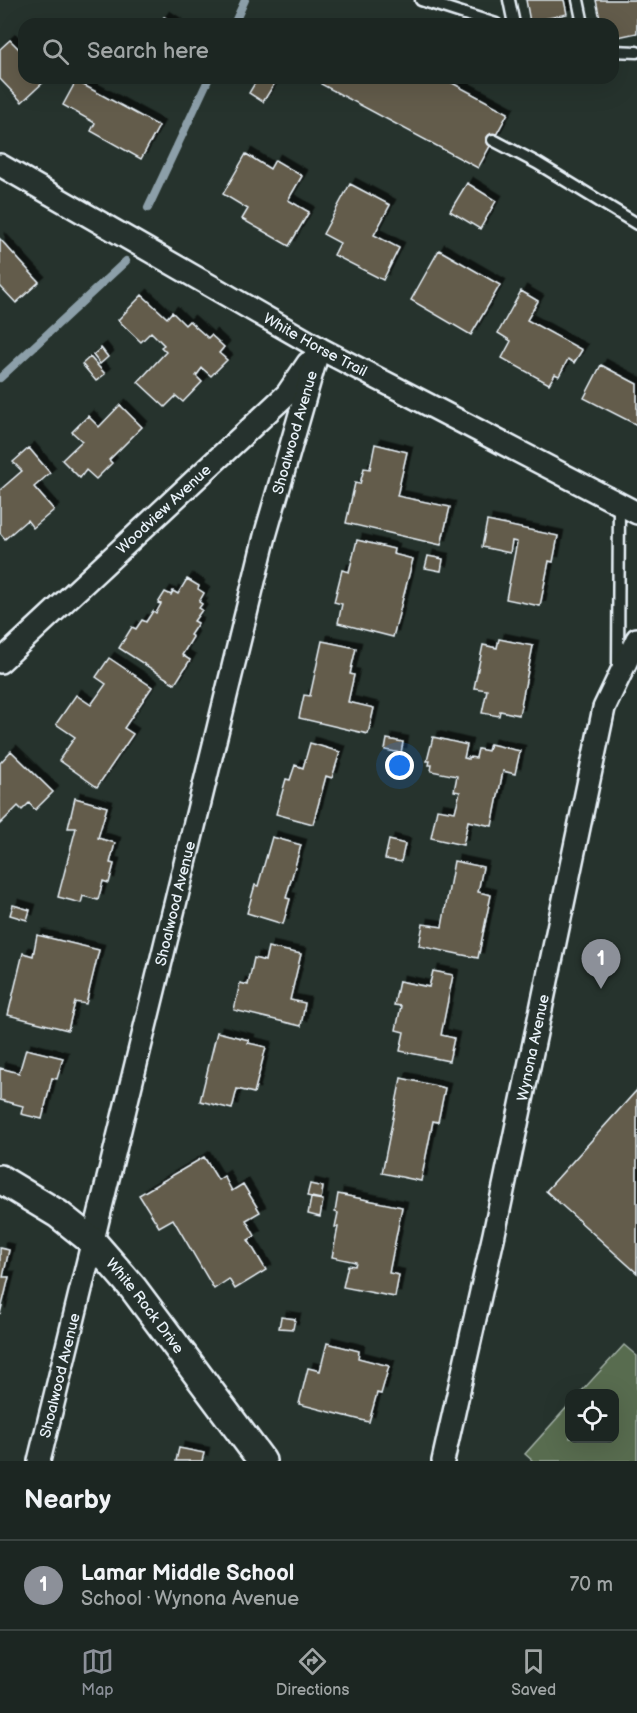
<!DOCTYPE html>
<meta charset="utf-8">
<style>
:root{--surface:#1c2622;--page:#252e2a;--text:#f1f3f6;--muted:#a0a5a5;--line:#3a4340;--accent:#8c9099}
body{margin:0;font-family:"Balsamiq Sans",sans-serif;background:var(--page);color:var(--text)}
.controls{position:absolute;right:18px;bottom:18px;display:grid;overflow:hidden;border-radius:12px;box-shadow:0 6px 24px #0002}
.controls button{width:54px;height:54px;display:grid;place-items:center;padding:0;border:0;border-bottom:2px solid var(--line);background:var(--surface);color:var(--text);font:30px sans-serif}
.you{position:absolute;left:400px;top:766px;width:21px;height:21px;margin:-15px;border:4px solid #fff;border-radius:50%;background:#1a73e8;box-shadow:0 0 0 9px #1a73e833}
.badge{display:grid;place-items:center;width:39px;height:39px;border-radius:50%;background:var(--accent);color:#fff;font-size:20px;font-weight:700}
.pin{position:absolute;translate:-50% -50px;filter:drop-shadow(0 2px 3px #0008)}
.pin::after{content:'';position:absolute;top:32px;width:21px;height:18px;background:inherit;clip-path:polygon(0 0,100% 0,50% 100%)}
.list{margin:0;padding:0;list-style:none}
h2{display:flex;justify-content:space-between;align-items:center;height:78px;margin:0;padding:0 24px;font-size:26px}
h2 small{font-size:20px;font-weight:400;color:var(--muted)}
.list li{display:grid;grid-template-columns:39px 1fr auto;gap:18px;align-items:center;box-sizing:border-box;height:90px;padding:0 24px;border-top:2px solid var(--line)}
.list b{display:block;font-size:22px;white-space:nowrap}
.list p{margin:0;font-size:20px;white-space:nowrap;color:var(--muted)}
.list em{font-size:20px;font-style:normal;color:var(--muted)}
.icon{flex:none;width:33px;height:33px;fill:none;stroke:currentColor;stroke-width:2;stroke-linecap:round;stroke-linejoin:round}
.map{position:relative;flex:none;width:637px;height:1461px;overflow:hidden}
.search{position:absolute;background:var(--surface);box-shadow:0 6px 24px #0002;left:18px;right:18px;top:18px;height:66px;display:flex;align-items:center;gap:15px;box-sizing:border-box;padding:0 21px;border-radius:18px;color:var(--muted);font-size:22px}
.sheet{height:168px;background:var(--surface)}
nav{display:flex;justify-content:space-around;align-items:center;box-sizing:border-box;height:84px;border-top:2px solid var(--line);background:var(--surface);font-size:16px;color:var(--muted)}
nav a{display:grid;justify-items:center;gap:3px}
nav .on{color:var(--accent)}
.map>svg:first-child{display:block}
</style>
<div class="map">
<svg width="637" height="1461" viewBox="0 0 637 1461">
<defs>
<filter id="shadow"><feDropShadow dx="5.5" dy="-5.5" stdDeviation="0" flood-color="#0009"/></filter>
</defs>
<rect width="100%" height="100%" fill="#26332d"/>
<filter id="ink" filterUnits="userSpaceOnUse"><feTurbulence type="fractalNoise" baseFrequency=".0167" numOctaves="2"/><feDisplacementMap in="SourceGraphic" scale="12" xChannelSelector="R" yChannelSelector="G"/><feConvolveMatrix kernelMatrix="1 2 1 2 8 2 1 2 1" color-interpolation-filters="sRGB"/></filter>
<g filter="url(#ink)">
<!-- green -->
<path fill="#596c50" stroke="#a0aea4" stroke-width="1.5" d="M 624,1345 L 637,1356 L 637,1461 L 533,1461 L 525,1454 L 569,1405 L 570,1438 L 614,1438 L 614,1394 L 580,1393 Z"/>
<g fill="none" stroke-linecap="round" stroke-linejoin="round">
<!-- stream -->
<path stroke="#8c9fa9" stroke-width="8" d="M 234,24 L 245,0
M 148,208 L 209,78
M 0,378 L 126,261"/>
</g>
<!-- building -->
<path fill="#635c4b" stroke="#e8f1f8" stroke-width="1.5" filter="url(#shadow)" d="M 526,0 L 564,0 L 567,14 L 530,22 Z
M 596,0 L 637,0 L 637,33 L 613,38 L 613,24 L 601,24 Z
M 164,17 L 175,24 L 159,24 Z
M 10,40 L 19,49 L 24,44 L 24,78 L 48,78 L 22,102 L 0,79 L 0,49 Z
M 258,78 L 278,78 L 263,102 L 249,93 Z
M 324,78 L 443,78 L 508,113 L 478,168 L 321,84 Z
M 76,81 L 159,126 L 141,159 L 91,131 L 95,123 L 63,105 Z
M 246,154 L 270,169 L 275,160 L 302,176 L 288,200 L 309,212 L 289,246 L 242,219 L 248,209 L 223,194 Z
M 467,183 L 496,201 L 480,229 L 450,211 Z
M 350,184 L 390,205 L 374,235 L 399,248 L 383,280 L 334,255 L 340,243 L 323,234 Z
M 0,239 L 39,282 L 16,303 L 0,286 Z
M 439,250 L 500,285 L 471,335 L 411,300 Z
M 521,291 L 538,301 L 527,320 L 582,350 L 574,363 L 568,359 L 559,376 L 555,374 L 549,384 L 502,358 L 511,341 L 498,333 Z
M 142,295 L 167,318 L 172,312 L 185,325 L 189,321 L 208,338 L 211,335 L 224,347 L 219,353 L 227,360 L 211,376 L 202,368 L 196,376 L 202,382 L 183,402 L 176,396 L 165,407 L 138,382 L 166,352 L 161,347 L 164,345 L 151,332 L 141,342 L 118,320 Z
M 101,348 L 108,357 L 100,364 L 93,355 Z
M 90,357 L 105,374 L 96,381 L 82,364 Z
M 601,365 L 637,384 L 637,425 L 584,398 Z
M 120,405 L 142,427 L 109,460 L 112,463 L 96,479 L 86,470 L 80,478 L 62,460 L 82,441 L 72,432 L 88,416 L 99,427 Z
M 375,444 L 407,452 L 397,496 L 450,507 L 441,545 L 346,523 L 355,483 L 360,484 L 364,468 L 370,469 Z
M 29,448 L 50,473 L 34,487 L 54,510 L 33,528 L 27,520 L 5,539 L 0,533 L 0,490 L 22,471 L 13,462 Z
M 487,521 L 558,536 L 553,562 L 549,561 L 540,606 L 506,599 L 517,542 L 512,541 L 510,553 L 482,547 Z
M 357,540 L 394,549 L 393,554 L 413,559 L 393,637 L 338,623 L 342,604 L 334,602 L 342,570 L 349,572 Z
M 428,556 L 443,559 L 441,571 L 425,568 Z
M 187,579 L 199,586 L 198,589 L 204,593 L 199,602 L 202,604 L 199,608 L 202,610 L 194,621 L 198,623 L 190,635 L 193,637 L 182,655 L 190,660 L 175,684 L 119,648 L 132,627 L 136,629 L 142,620 L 146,622 L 153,611 L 156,613 L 161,604 L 158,603 L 165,592 L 171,595 L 173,591 L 178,594 Z
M 499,639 L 533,646 L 519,715 L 500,711 L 499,716 L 482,713 L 487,690 L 474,688 L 483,645 L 497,648 Z
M 322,641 L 356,648 L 350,674 L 354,675 L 348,702 L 374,708 L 368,734 L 299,718 L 304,695 L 310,696 Z
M 109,658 L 152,687 L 124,728 L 133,734 L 97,787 L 59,760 L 75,737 L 56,724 L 76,695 L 91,705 L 106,684 L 96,677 Z
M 433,737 L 467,745 L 464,758 L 468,759 L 468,757 L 476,758 L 478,749 L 488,751 L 490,744 L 520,751 L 515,774 L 503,771 L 492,826 L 468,821 L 463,845 L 431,838 L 437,809 L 455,812 L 460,792 L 454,791 L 457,776 L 431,771 L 432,765 L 429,765 L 430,761 L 427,761 Z
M 387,739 L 403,742 L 401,753 L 385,750 Z
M 310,743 L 340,752 L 332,778 L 326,776 L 313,824 L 276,814 L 286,779 L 290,780 L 295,765 L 303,768 Z
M 11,751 L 53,792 L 35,810 L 29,803 L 22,810 L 18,806 L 0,824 L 0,763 Z
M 75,798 L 107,807 L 98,838 L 115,843 L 110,863 L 114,864 L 109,883 L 103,881 L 98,900 L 83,896 L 81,903 L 58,897 L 76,828 L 68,828 Z
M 272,837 L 301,845 L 286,898 L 290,899 L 283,924 L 247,913 L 255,885 L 258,886 Z
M 389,840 L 405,844 L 401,862 L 385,859 Z
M 454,861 L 483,867 L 478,892 L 491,895 L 478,958 L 419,946 L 423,924 L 442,927 Z
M 13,905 L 30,910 L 27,920 L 10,915 Z
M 37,935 L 99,950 L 86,1004 L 75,1002 L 68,1030 L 8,1015 L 23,953 L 33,956 Z
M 268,947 L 301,954 L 290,1000 L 305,1003 L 301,1026 L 234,1010 L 240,983 L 248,985 L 254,958 L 265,961 Z
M 433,971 L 453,975 L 441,1035 L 454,1038 L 449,1061 L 400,1051 L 404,1032 L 396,1030 L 401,1006 L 394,1005 L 399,981 L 429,987 Z
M 217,1032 L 249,1040 L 248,1043 L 266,1047 L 254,1093 L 237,1089 L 232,1109 L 200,1101 Z
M 26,1049 L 63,1058 L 57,1079 L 52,1078 L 42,1119 L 21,1114 L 23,1106 L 0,1100 L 0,1068 L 19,1073 Z
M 401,1078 L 445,1088 L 438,1122 L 433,1121 L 421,1181 L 382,1173 Z
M 637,1090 L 637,1273 L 546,1191 Z
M 204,1157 L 218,1180 L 224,1176 L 232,1191 L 243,1184 L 260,1212 L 246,1220 L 255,1236 L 248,1240 L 266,1270 L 235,1289 L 229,1279 L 214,1289 L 173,1219 L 159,1227 L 139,1195 Z
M 310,1184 L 323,1187 L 321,1199 L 307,1196 Z
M 338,1194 L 402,1207 L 389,1273 L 399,1275 L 395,1297 L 343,1287 L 348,1265 L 355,1266 L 356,1262 L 332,1257 L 338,1227 L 335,1227 L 338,1213 L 335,1212 Z
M 311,1198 L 323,1200 L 320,1217 L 308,1214 Z
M 0,1248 L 9,1250 L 3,1277 L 9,1277 L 0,1314 Z
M 281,1317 L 295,1319 L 293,1329 L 279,1328 Z
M 327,1343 L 359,1351 L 358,1358 L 389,1366 L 381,1394 L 377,1393 L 369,1422 L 299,1404 L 308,1368 L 320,1371 Z
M 179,1448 L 204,1453 L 202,1461 L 176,1461 Z"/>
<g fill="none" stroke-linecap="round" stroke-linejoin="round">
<defs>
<path id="service" d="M 421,0 L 496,24
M 509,0 L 514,24
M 578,0 L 583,24
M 613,51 L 637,52
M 493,140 L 537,163 L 637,224
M 618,668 L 619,504"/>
<g id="minor">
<path id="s1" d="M 0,165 L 319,348 L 637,513"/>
<path id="s2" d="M 0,662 L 287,394 L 308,363"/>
<path id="s3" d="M 39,1461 L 265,536 L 319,348"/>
<path id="s4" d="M 443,1461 L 494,1234 L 604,708 L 637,639"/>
</g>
<g id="tertiary">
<path id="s5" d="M 0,1179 L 58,1214 L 93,1242 L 133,1288 L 262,1461"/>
</g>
</defs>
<!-- service casing -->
<use href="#service" stroke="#e8f1f8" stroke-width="15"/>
<!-- minor casing -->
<use href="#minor" stroke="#e8f1f8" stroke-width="26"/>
<!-- tertiary casing -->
<use href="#tertiary" stroke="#e8f1f8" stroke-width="32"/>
<!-- service -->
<use href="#service" stroke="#26332d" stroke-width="10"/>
<!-- minor -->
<use href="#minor" stroke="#26332d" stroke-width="21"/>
<!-- tertiary -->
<use href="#tertiary" stroke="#26332d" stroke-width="27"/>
</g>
</g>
<g text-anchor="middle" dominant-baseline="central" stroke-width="4.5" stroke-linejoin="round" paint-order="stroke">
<!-- street labels -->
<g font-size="15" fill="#e8f1f8" stroke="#26332d">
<text stroke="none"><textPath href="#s1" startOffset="363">White Horse Trail</textPath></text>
<text stroke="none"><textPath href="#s3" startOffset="1060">Shoalwood Avenue</textPath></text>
<text stroke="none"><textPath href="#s2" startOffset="224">Woodview Avenue</textPath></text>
<text stroke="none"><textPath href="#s3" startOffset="574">Shoalwood Avenue</textPath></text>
<text stroke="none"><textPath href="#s4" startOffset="423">Wynona Avenue</textPath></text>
<text stroke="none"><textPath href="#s5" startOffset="195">White Rock Drive</textPath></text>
<text stroke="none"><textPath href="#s3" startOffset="88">Shoalwood Avenue</textPath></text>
</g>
</g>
</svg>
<div class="controls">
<button><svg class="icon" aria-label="locate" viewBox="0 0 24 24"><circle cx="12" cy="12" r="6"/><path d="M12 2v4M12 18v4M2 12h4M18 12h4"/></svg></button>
</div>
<div class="you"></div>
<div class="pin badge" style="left:601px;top:989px">1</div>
<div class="search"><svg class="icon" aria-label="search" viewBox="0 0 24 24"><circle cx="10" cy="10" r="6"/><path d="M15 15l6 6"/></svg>Search here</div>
</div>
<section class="sheet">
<h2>Nearby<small></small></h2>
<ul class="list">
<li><span class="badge">1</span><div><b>Lamar Middle School</b><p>School · Wynona Avenue</p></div><em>70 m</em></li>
</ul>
</section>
<nav>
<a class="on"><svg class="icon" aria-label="map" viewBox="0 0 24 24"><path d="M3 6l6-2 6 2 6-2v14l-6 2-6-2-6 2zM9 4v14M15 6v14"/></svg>Map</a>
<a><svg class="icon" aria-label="directions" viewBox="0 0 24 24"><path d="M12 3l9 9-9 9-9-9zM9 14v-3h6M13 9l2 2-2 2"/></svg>Directions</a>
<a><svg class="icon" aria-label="saved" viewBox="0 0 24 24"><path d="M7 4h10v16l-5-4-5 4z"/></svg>Saved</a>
</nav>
